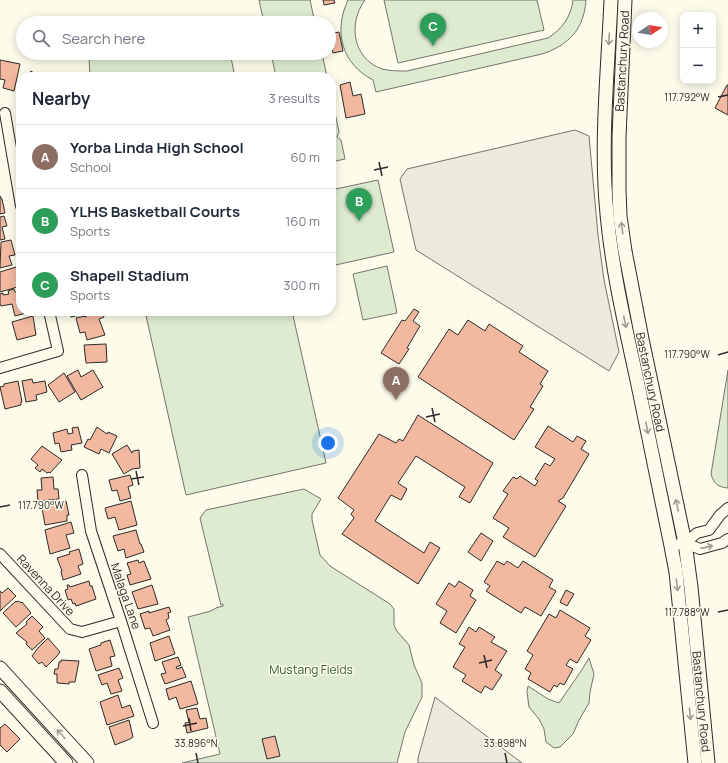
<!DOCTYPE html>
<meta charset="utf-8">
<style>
:root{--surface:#fff;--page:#f6f6f7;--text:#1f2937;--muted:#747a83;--line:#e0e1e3;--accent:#ea580c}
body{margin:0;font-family:Manrope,sans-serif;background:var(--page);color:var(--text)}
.controls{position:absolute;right:12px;top:12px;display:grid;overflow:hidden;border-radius:8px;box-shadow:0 2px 10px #0003}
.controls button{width:36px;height:36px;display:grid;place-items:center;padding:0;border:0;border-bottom:1px solid var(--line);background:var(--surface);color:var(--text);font:20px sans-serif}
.compass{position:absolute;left:632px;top:12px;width:36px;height:36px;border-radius:50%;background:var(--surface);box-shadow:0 2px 10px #0003;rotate:78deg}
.you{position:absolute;left:328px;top:443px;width:14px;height:14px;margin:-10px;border:3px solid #fff;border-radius:50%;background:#1a73e8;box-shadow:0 0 0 6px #1a73e833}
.badge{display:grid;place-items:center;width:26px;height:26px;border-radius:50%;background:var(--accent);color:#fff;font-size:13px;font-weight:700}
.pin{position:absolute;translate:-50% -33px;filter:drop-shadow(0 1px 2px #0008)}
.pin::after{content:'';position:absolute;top:21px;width:14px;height:12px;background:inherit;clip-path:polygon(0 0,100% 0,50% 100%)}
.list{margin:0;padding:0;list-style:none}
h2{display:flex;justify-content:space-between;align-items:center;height:52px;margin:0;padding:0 16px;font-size:17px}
h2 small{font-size:13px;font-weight:400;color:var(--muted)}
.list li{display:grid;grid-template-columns:26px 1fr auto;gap:12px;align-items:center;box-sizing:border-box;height:64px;padding:0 16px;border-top:1px solid var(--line)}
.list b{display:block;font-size:15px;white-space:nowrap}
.list p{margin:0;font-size:13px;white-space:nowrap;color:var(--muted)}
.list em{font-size:13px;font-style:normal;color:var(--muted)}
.icon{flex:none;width:22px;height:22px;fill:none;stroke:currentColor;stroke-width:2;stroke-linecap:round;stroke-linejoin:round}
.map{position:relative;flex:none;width:728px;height:763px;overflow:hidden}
.search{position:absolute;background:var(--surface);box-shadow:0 2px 10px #0003;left:16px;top:16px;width:320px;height:44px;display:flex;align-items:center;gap:10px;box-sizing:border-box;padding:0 14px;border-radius:22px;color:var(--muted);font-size:15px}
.panel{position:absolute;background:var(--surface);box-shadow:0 2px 10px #0003;left:16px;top:72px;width:320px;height:244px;border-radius:16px}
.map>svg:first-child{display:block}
</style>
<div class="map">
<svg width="728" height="763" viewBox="0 0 728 763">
<rect width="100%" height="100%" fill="#fdfbea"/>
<!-- green -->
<path fill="#deebd1" stroke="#74746e" d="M 259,0 L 310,0 L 315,23 L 264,23 Z
M 348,0 L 365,0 C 348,23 352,58 382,69 C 390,71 399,71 407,71 L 548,38 C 562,29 571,17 573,0 L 586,0 C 584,29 569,45 542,54 L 376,92 L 373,80 C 342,64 333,32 348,0 Z
M 384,0 L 537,0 L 544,30 L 398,63 Z
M 111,53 L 230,53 L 235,77 L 90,77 L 89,58 Z
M 271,53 L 322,53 L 327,77 L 276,77 Z
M 331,94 L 339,132 L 337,137 L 341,140 L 345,159 L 331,162 Z
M 378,180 L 394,252 L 331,266 L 331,190 Z
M 387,266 L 397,313 L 363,320 L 353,274 Z
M 145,311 L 292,311 L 326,463 L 186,495 Z
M 728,370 L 728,488 C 718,487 714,484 711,474 Z
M 304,489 L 321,499 L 312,514 L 312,520 L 320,555 L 330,566 L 390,604 L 394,609 L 394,625 L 396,630 L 409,645 L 414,665 L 422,683 L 422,697 L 405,732 L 397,763 L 182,763 L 220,754 L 188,617 L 211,611 L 216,608 L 223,606 L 223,604 L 221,605 L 200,518 L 206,510 Z
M 589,658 L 594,674 L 590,692 L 589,703 L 579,720 L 573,734 L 560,747 L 554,748 L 546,742 L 544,729 L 539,719 L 529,707 L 527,692 L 528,686 L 548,699 L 559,703 C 569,688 580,674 589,658 Z"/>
<!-- parking -->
<path fill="#eceadb" stroke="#74746e" d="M 575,130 L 589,136 L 598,235 L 604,280 L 619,352 L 609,371 L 416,250 L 400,179 L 407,169 Z
M 435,697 L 522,763 L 418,763 L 418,758 Z"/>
<!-- building -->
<path fill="#f2b8a0" stroke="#2b2b2b" d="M 323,0 L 334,0 L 335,3 L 324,5 Z
M 339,32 L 343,51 L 333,53 L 329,34 Z
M 0,60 L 20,64 L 14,91 L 3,88 L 5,80 L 0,79 Z
M 31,71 L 39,77 L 26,77 Z
M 350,82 L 353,96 L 361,94 L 365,114 L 346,118 L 340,85 Z
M 727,85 L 728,85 L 728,115 L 715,108 Z
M 0,196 L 2,199 L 5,213 L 0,214 Z
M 4,216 L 7,226 L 2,227 L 5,239 L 0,240 L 0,217 Z
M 11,240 L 15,255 L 9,256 L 12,265 L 0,268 L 1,242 Z
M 16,267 L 18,268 L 19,272 L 20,271 L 21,286 L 0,292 L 0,272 Z
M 14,289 L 15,292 L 21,291 L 21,311 L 25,311 L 26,313 L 15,316 L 12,304 L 1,306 L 0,304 L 0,294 L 3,293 L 3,295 L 9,294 L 8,291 Z
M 414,309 L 419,312 L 413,321 L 420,326 L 407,348 L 409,349 L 399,364 L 381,353 L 402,320 L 405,321 Z
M 69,311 L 96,311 L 71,317 Z
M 102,311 L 104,317 L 99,319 L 105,335 L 87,340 L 85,332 L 80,333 L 76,318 L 85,316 L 85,317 L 87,316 L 87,315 Z
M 33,316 L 36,335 L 17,340 L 12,322 Z
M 468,320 L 485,331 L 489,324 L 523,346 L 519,352 L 548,371 L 540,384 L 543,386 L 530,407 L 534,409 L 514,440 L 418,377 L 449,329 L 458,335 Z
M 106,344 L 107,362 L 86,363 L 84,345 Z
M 78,370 L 81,377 L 93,370 L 103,387 L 81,400 L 67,376 Z
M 64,373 L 75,392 L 59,402 L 48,385 Z
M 32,379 L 33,383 L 45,381 L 47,392 L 36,395 L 37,400 L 26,402 L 22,381 Z
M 18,381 L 22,402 L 21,402 L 21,405 L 5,409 L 0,387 L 4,386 L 4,384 Z
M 418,415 L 493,463 L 470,503 L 459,497 L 465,487 L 416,456 L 398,483 L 407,489 L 401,500 L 391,495 L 375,521 L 424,553 L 430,542 L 440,548 L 418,584 L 342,534 L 354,518 L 351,514 L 354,510 L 338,498 L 379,434 L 396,443 L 399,439 L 403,441 Z
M 548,426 L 573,442 L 577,436 L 586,441 L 581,449 L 589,454 L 563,498 L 558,501 L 566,506 L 535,557 L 503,537 L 509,528 L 493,518 L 508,494 L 503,491 L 513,477 L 517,479 L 520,476 L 535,486 L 538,481 L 535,479 L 545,463 L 550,466 L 555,459 L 535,447 Z
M 78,427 L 82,443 L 71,445 L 72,450 L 61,452 L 59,443 L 55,444 L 53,433 L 67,429 L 68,434 L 73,433 L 72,428 Z
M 97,427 L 107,434 L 108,432 L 117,436 L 109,453 L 101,449 L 99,454 L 84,447 L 88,439 L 90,440 Z
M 127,445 L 132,453 L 133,451 L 139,450 L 140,468 L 132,469 L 124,474 L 112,454 Z
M 42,446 L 62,460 L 50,473 L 49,472 L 47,473 L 42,469 L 40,472 L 35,468 L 38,465 L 31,459 Z
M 130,475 L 133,485 L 128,487 L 131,498 L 120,501 L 117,490 L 112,491 L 109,480 Z
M 53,477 L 54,489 L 58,489 L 59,499 L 38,501 L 37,490 L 42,490 L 41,478 Z
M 66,501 L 69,515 L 67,515 L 67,521 L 45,525 L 42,508 Z
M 131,501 L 137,525 L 119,530 L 115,517 L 108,519 L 105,508 Z
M 71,522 L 74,533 L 66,535 L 70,548 L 50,554 L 45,530 Z
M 136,530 L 140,544 L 141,544 L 144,552 L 126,558 L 124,549 L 118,551 L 113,536 Z
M 481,533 L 493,541 L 481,561 L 468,552 Z
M 79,549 L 83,564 L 78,566 L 81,574 L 63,580 L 61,571 L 62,571 L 57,558 L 70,554 L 69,552 Z
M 138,560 L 139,563 L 144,561 L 151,579 L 130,585 L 127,575 L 131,574 L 127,563 Z
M 497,561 L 504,565 L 507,561 L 518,568 L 523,561 L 553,580 L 549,587 L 556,591 L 541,616 L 525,607 L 521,613 L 486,591 L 490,586 L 484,582 Z
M 89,581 L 90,586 L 92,586 L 96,599 L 76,606 L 75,603 L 73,604 L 71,599 L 68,600 L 65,590 L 68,589 L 67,585 L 69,585 L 70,587 Z
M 459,581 L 473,590 L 470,596 L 476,600 L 456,633 L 440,623 L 447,611 L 436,604 L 449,583 L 455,587 Z
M 152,585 L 158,604 L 138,609 L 132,592 Z
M 8,588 L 16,596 L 0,611 L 0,591 L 2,593 Z
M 566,590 L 574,594 L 567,606 L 560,602 Z
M 16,601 L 17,602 L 19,601 L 21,603 L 22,602 L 31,613 L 16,627 L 3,613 Z
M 169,607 L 171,612 L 168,613 L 169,618 L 166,620 L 170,630 L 153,636 L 150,628 L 145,629 L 140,614 L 149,611 L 149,613 Z
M 560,610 L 590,628 L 585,636 L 591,640 L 577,663 L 570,659 L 566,665 L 573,669 L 564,685 L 560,683 L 557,687 L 554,685 L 550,692 L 528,679 L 531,673 L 525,669 L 533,655 L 527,651 L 549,614 L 556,618 Z
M 32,616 L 43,627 L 39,631 L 45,638 L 32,650 L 26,644 L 27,642 L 16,633 L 27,624 L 26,622 Z
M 469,627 L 476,632 L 479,627 L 495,637 L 491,642 L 507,651 L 495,670 L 502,675 L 492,690 L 485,686 L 481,693 L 462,681 L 466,675 L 453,667 L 465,647 L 459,644 Z
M 169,636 L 175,654 L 155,661 L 150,643 Z
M 48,638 L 60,652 L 57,656 L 46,667 L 42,662 L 39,664 L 32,656 L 38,648 Z
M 110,640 L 115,656 L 110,657 L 112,666 L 96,671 L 89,649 L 101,645 L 101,643 Z
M 178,657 L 181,665 L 176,667 L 177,669 L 182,667 L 186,677 L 165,684 L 161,674 L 166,673 L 162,662 Z
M 61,660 L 79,661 L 75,682 L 69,682 L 69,684 L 57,683 L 57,674 L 54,674 L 55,669 L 58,669 L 59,662 L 61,662 Z
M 119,668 L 123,678 L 118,680 L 122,691 L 111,694 L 107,683 L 102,685 L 98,675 Z
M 191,681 L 198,704 L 180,709 L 176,697 L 169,700 L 166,689 Z
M 118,695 L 122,708 L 130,705 L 134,716 L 107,725 L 100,702 Z
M 197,708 L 200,719 L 206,718 L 208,728 L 187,733 L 185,723 L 189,722 L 186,710 Z
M 129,720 L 133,737 L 130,739 L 115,745 L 109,727 Z
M 5,724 L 20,739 L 7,752 L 0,745 L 0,728 Z
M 275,736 L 280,756 L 267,759 L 262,739 Z"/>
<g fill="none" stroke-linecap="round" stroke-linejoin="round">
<defs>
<path id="minor" d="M 5,113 L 21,206
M 0,368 L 58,351 L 49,311
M 82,475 L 91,531 L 121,621 L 153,723
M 685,543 L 700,549 L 722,543 L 728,539
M 671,546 L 685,543 L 697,533 L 709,530 L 720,515 L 728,508
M 0,554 L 70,629 L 82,632 L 121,621"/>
<g id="major">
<path d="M 611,0 C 608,70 600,144 607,214 C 612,270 625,325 637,380 C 649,436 660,491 671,546 L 676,572 L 695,763"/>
<path id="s1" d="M 625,0 L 619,137 L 619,190 L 620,216 L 625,251 L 642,339 L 685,543 L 691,587 L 708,763"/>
<path d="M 0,668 L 87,763"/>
<path d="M 0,691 L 66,763"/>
</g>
</defs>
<!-- minor casing -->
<use href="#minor" stroke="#2b2b2b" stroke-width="12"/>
<!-- major casing -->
<use href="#major" stroke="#2b2b2b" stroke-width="15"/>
<!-- minor -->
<use href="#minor" stroke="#fdfbea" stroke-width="10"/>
<!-- major -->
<use href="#major" stroke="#fdfbea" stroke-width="13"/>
</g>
<!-- one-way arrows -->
<defs><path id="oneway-shaft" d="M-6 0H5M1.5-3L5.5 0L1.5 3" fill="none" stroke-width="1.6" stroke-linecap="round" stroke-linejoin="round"/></defs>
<g stroke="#9e9d94">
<use href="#oneway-shaft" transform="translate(609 39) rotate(93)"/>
<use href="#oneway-shaft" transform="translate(622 228) rotate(-98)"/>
<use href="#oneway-shaft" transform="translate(625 322) rotate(78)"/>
<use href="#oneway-shaft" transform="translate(647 428) rotate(79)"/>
<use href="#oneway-shaft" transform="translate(677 505) rotate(-102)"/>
<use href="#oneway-shaft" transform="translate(707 547) rotate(-13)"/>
<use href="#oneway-shaft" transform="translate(677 585) rotate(84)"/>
<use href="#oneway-shaft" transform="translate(690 714) rotate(85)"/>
<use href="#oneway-shaft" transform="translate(61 734) rotate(-132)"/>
</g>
<!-- ticks -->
<path fill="none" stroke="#2b2b2b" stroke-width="1.5" d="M 718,97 L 728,95M 379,162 L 382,176M 374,170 L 388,167M 718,355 L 728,352M 432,408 L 435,422M 426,417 L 440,414M 136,471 L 139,485M 131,479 L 144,477M 0,507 L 10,505M 718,612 L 728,610M 484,655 L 487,668M 479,663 L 492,660M 189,718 L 191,731M 183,726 L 197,723M 196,753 L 198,763M 505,753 L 507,763"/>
<g text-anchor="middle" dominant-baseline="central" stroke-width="3" stroke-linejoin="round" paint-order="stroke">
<!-- street labels -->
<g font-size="12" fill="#2b2b2b" stroke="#fdfbea">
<text transform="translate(622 61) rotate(-87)">Bastanchury Road</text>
<text stroke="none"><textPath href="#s1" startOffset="385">Bastanchury Road</textPath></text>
<text transform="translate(46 585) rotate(47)">Ravenna Drive</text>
<text transform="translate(126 596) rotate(71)">Malaga Lane</text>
<text stroke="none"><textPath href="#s1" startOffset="709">Bastanchury Road</textPath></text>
</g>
<!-- park labels -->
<g font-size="12" fill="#34623c" stroke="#fdfbea">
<text x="311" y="669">Mustang Fields</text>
</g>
</g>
<g font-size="10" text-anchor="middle" fill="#2b2b2b" stroke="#fdfbea" stroke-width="3" stroke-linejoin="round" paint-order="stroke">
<text x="687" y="101">117.792°W</text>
<text x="687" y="358">117.790°W</text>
<text x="41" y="509">117.790°W</text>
<text x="687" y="616">117.788°W</text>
<text x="196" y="747">33.896°N</text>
<text x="505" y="747">33.898°N</text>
</g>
</svg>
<div class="controls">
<button>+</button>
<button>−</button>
</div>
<svg class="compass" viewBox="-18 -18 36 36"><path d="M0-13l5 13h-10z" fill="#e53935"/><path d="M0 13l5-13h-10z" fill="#747a83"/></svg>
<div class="you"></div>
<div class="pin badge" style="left:396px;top:400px;background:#8d6e63">A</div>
<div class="pin badge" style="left:359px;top:221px;background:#2e9e5b">B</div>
<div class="pin badge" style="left:433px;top:46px;background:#2e9e5b">C</div>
<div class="search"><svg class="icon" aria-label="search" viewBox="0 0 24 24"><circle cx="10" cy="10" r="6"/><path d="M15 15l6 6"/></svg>Search here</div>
<section class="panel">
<h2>Nearby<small>3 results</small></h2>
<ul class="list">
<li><span class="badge" style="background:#8d6e63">A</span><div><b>Yorba Linda High School</b><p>School</p></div><em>60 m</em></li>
<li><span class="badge" style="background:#2e9e5b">B</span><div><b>YLHS Basketball Courts</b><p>Sports</p></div><em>160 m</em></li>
<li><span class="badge" style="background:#2e9e5b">C</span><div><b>Shapell Stadium</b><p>Sports</p></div><em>300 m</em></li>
</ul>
</section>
</div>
